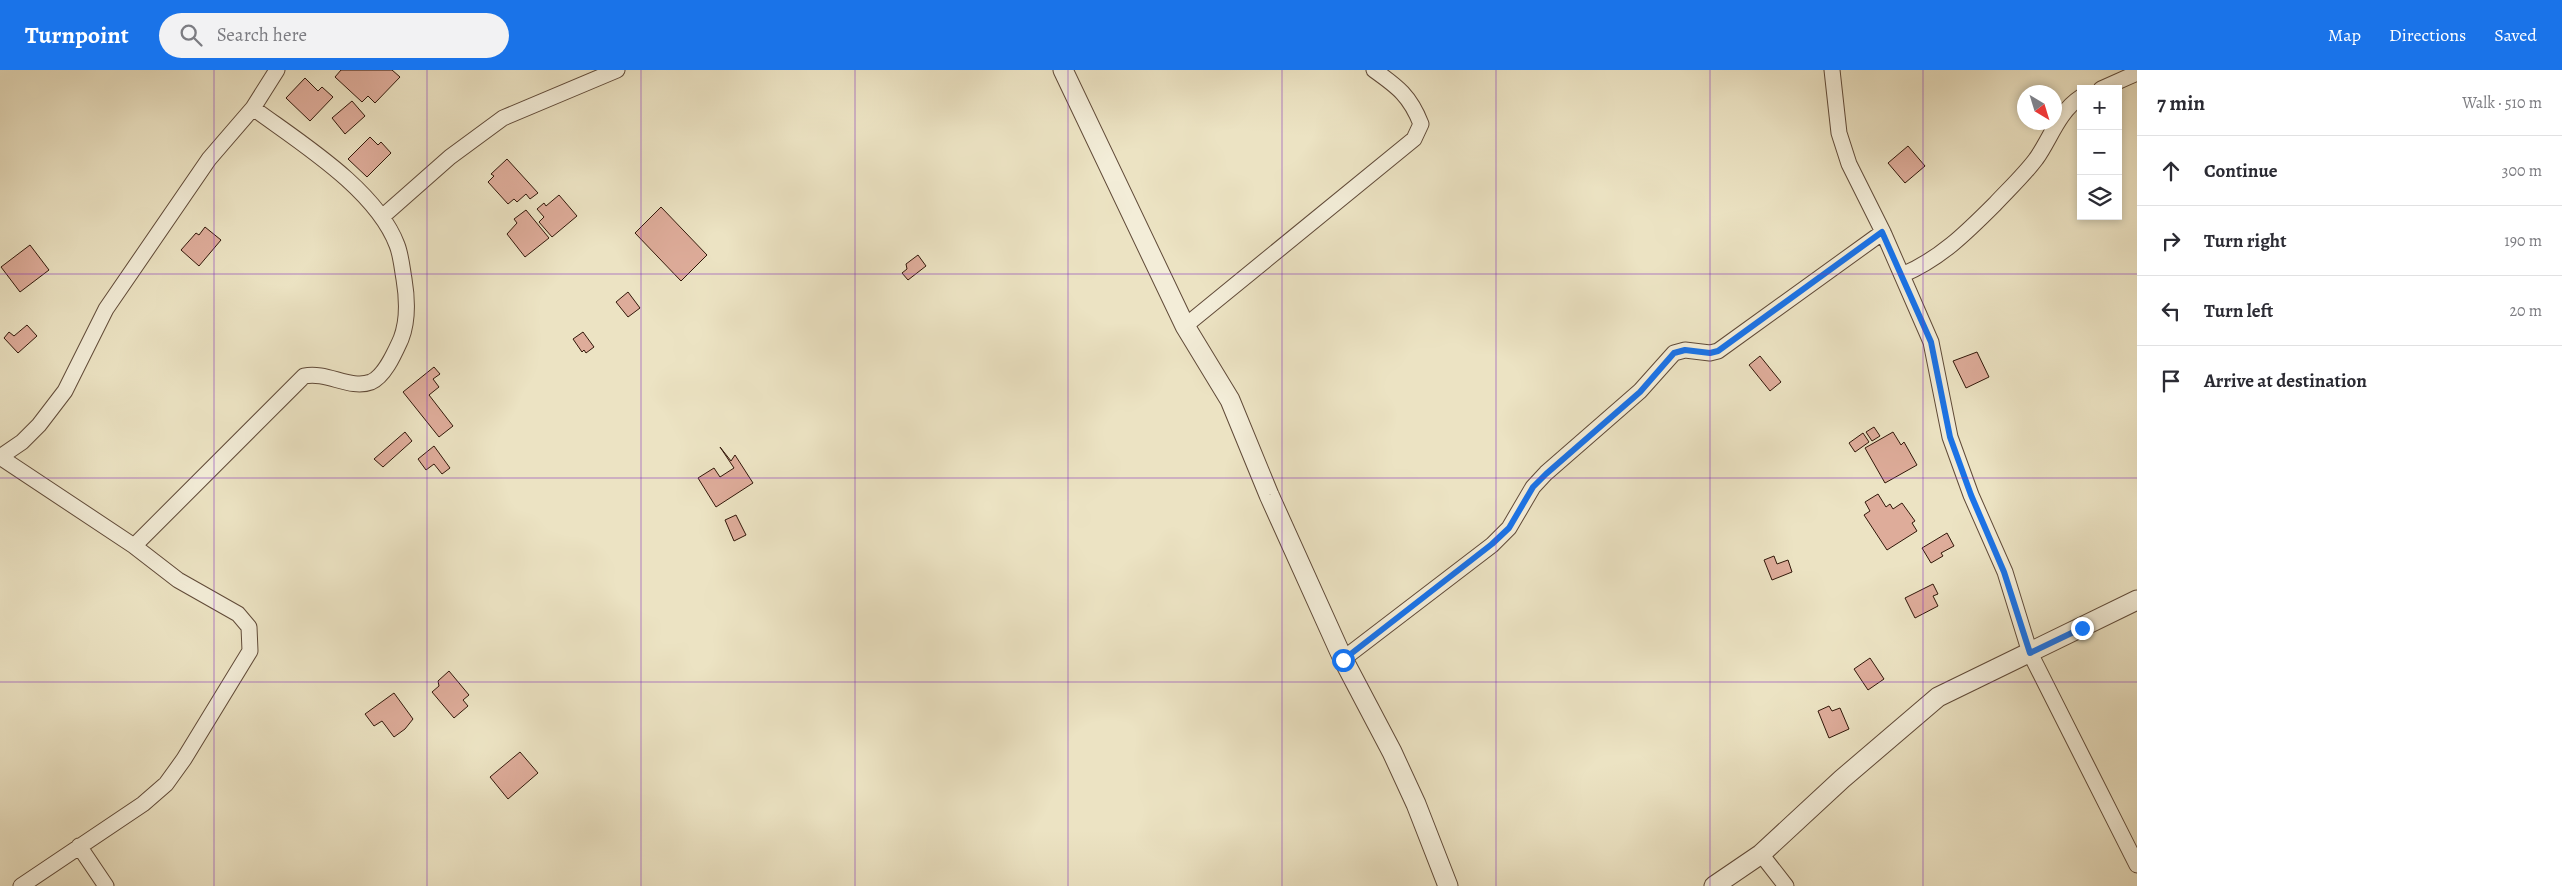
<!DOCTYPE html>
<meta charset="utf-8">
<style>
:root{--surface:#fff;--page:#f2f2f3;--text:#2b2b33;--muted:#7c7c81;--line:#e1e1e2;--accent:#1a73e8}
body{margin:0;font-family:Alegreya,serif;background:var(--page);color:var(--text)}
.controls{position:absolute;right:15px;top:15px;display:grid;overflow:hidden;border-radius:0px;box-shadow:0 2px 8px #0003}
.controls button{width:45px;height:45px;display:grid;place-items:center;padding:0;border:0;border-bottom:1px solid var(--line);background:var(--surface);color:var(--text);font:25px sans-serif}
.compass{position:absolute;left:2017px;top:15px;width:45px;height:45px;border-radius:50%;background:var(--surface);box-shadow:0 2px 8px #0003;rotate:142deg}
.stop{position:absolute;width:15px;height:15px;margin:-11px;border:4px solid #1a73e8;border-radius:50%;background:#fff}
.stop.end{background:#1a73e8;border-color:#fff;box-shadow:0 1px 5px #0008}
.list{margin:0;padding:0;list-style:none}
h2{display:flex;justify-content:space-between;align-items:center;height:65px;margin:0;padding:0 20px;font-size:21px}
h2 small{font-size:16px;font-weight:400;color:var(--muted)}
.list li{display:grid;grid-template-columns:32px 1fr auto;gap:15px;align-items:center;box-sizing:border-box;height:70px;padding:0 20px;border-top:1px solid var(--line)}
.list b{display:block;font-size:19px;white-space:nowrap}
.list em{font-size:16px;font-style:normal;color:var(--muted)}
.icon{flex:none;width:28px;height:28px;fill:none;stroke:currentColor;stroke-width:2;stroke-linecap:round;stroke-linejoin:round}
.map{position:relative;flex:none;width:2137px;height:816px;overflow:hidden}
header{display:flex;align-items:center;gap:30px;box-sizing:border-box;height:70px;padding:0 25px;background:var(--accent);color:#fff}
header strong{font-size:24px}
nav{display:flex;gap:28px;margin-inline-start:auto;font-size:18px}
.search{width:350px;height:45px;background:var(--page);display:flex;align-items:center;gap:12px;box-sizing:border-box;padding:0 18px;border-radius:28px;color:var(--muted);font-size:19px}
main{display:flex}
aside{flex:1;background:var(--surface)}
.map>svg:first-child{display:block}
</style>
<header>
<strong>Turnpoint</strong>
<div class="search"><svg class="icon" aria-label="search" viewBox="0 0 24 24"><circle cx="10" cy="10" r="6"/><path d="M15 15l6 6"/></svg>Search here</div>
<nav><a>Map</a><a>Directions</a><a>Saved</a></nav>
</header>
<main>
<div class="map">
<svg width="2137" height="816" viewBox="0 0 2137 816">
<rect width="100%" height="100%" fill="#ece3c3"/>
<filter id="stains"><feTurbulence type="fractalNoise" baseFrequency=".004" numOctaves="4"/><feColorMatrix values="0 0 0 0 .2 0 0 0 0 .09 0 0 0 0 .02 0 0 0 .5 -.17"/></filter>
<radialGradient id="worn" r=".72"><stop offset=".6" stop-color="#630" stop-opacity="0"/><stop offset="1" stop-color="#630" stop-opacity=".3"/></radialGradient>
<!-- building -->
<path fill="#deac9a" stroke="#311709" d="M 341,0 L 392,0 L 400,7 L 375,33 L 368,26 L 362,32 L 335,7 Z
M 305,8 L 318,21 L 322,17 L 333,27 L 310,51 L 286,28 Z
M 352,31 L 365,46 L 345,64 L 332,48 Z
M 370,67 L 378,75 L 381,72 L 391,83 L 367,107 L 348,89 Z
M 1908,76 L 1925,96 L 1905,113 L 1888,93 Z
M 507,89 L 538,123 L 530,129 L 526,124 L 517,132 L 514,129 L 508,134 L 488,112 L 494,106 L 491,104 Z
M 559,125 L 577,146 L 552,167 L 539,152 L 544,147 L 537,139 L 544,133 L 546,136 Z
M 661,137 L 707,185 L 681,211 L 635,163 Z
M 526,140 L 549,168 L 525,187 L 507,164 L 517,153 L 514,149 Z
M 205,157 L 221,170 L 199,196 L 181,180 L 196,163 L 199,165 Z
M 30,175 L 49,200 L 20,222 L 1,197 Z
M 918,185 L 926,196 L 908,210 L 902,203 L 907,199 L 906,194 Z
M 628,222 L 640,238 L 628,247 L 616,232 Z
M 27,255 L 37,266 L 18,283 L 4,268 L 9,262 L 14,266 Z
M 583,262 L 594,277 L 586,283 L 584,280 L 582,282 L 573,269 Z
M 1977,282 L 1989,307 L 1966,318 L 1953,291 Z
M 1760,286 L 1781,312 L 1770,321 L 1749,295 Z
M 434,297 L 440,304 L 433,309 L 439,317 L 429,325 L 453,356 L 439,367 L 403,322 Z
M 1874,357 L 1880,366 L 1872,371 L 1866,362 Z
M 405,362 L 412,371 L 383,397 L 374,389 Z
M 1893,362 L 1901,375 L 1904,372 L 1917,395 L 1885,413 L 1865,378 Z
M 1863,363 L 1869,372 L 1855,382 L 1849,373 Z
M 434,376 L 450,398 L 442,404 L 434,394 L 426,400 L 418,389 Z
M 720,377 L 731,391 L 735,385 L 753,413 L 716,437 L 698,408 L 714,398 L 720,407 L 734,398 Z
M 1878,424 L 1886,437 L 1890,434 L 1893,439 L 1902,433 L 1915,451 L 1912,453 L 1917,461 L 1887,480 L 1864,445 L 1870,441 L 1865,432 Z
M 736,445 L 746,465 L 734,471 L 725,450 Z
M 1947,463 L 1954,476 L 1941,483 L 1943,486 L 1931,493 L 1922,478 Z
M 1774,486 L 1777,494 L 1788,490 L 1792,502 L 1772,510 L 1764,490 Z
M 1933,514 L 1938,524 L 1933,526 L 1938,536 L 1915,548 L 1905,528 Z
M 1870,588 L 1884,609 L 1868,620 L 1854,599 Z
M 449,601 L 469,625 L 463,630 L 468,636 L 454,648 L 432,622 L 439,616 L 438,611 Z
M 394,623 L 413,649 L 405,659 L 394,667 L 382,651 L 374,656 L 365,644 Z
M 1829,636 L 1832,641 L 1840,638 L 1849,659 L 1829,668 L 1818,641 Z
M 520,682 L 538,703 L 508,729 L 490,707 Z"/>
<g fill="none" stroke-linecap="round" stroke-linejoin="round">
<defs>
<path id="minor" d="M 1832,0 L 1839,63 L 1849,94 L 1883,162 L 1931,272 L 1950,367 L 1971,425 L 2005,502 L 2030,583 L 2137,795
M 2101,19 L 2137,3
M 382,147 L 450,87 L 503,48 L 617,0
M 1902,205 C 1940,189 1966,163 1995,134 C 2009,119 2024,105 2036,89 C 2051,68 2058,42 2081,27
M 1185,256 L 1414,69 L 1421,54 C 1410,26 1398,17 1374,0
M 0,387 L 134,476 L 178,510 L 238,544 L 249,557 L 250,581 L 184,689 L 166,714 L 143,734 L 21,816
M 0,387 L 22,372 L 39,355 L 65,321 L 106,239 L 209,89 L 253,38 L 277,0
M 134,476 L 304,306 C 327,301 350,320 371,312 C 385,306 395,282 401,269 C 408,251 407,227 404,209 C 402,198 401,185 397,175 C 376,119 299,72 253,38
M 1343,589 L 1492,475 L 1509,458 L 1533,417 L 1546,403 L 1640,321 L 1674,283 L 1685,280 L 1710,283 L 1718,281 L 1883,162
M 79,776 L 106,816
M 1761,784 L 1786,816"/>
<path id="tertiary" d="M 1063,0 L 1185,256 L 1230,330 L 1269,425 L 1343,589 L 1392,682 L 1416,734 L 1448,816
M 1714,816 L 1761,784 L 1842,709 L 1938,627 L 2137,530"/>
</defs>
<!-- minor casing -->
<use href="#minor" stroke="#604a38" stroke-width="17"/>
<!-- tertiary casing -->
<use href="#tertiary" stroke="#604a38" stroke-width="21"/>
<!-- minor -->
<use href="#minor" stroke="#f3edd8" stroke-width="15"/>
<!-- tertiary -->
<use href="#tertiary" stroke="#f3edd8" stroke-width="19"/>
</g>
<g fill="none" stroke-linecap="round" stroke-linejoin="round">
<!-- route -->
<path stroke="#1a73e8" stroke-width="6" d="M 1343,590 L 1492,474 L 1509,458 L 1533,417 L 1546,404 L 1640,322 L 1674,283 L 1685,280 L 1710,283 L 1718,281 L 1882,162 L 1931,272 L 1950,367 L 1971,425 L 2004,502 L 2030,583 L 2082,558"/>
</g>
<!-- grid -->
<path fill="none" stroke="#7b2cbf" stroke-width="1" stroke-opacity="0.55" d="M 214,0 L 214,816M 427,0 L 427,816M 641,0 L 641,816M 855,0 L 855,816M 1068,0 L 1068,816M 1282,0 L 1282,816M 1496,0 L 1496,816M 1710,0 L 1710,816M 1923,0 L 1923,816M 0,204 L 2137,204M 0,408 L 2137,408M 0,612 L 2137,612"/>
<rect width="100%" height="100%" filter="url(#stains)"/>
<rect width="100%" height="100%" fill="url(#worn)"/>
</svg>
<div class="controls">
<button>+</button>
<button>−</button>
<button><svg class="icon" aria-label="layers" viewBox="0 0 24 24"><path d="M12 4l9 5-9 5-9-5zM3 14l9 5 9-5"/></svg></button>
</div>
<svg class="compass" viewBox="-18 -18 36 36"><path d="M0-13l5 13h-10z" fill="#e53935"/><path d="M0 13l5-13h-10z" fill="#7c7c81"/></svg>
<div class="stop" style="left:1343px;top:590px"></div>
<div class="stop end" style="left:2082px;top:558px"></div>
</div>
<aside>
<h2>7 min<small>Walk · 510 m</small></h2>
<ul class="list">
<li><svg class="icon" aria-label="ahead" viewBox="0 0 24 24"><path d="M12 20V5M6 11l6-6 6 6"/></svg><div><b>Continue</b></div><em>300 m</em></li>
<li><svg class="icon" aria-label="right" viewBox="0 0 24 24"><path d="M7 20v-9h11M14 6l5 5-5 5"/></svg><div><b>Turn right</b></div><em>190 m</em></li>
<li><svg class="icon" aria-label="left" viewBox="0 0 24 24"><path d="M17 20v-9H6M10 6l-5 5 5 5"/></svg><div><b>Turn left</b></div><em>20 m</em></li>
<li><svg class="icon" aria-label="arrive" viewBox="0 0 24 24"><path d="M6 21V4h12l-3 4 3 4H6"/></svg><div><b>Arrive at destination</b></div></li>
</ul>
</aside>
</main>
